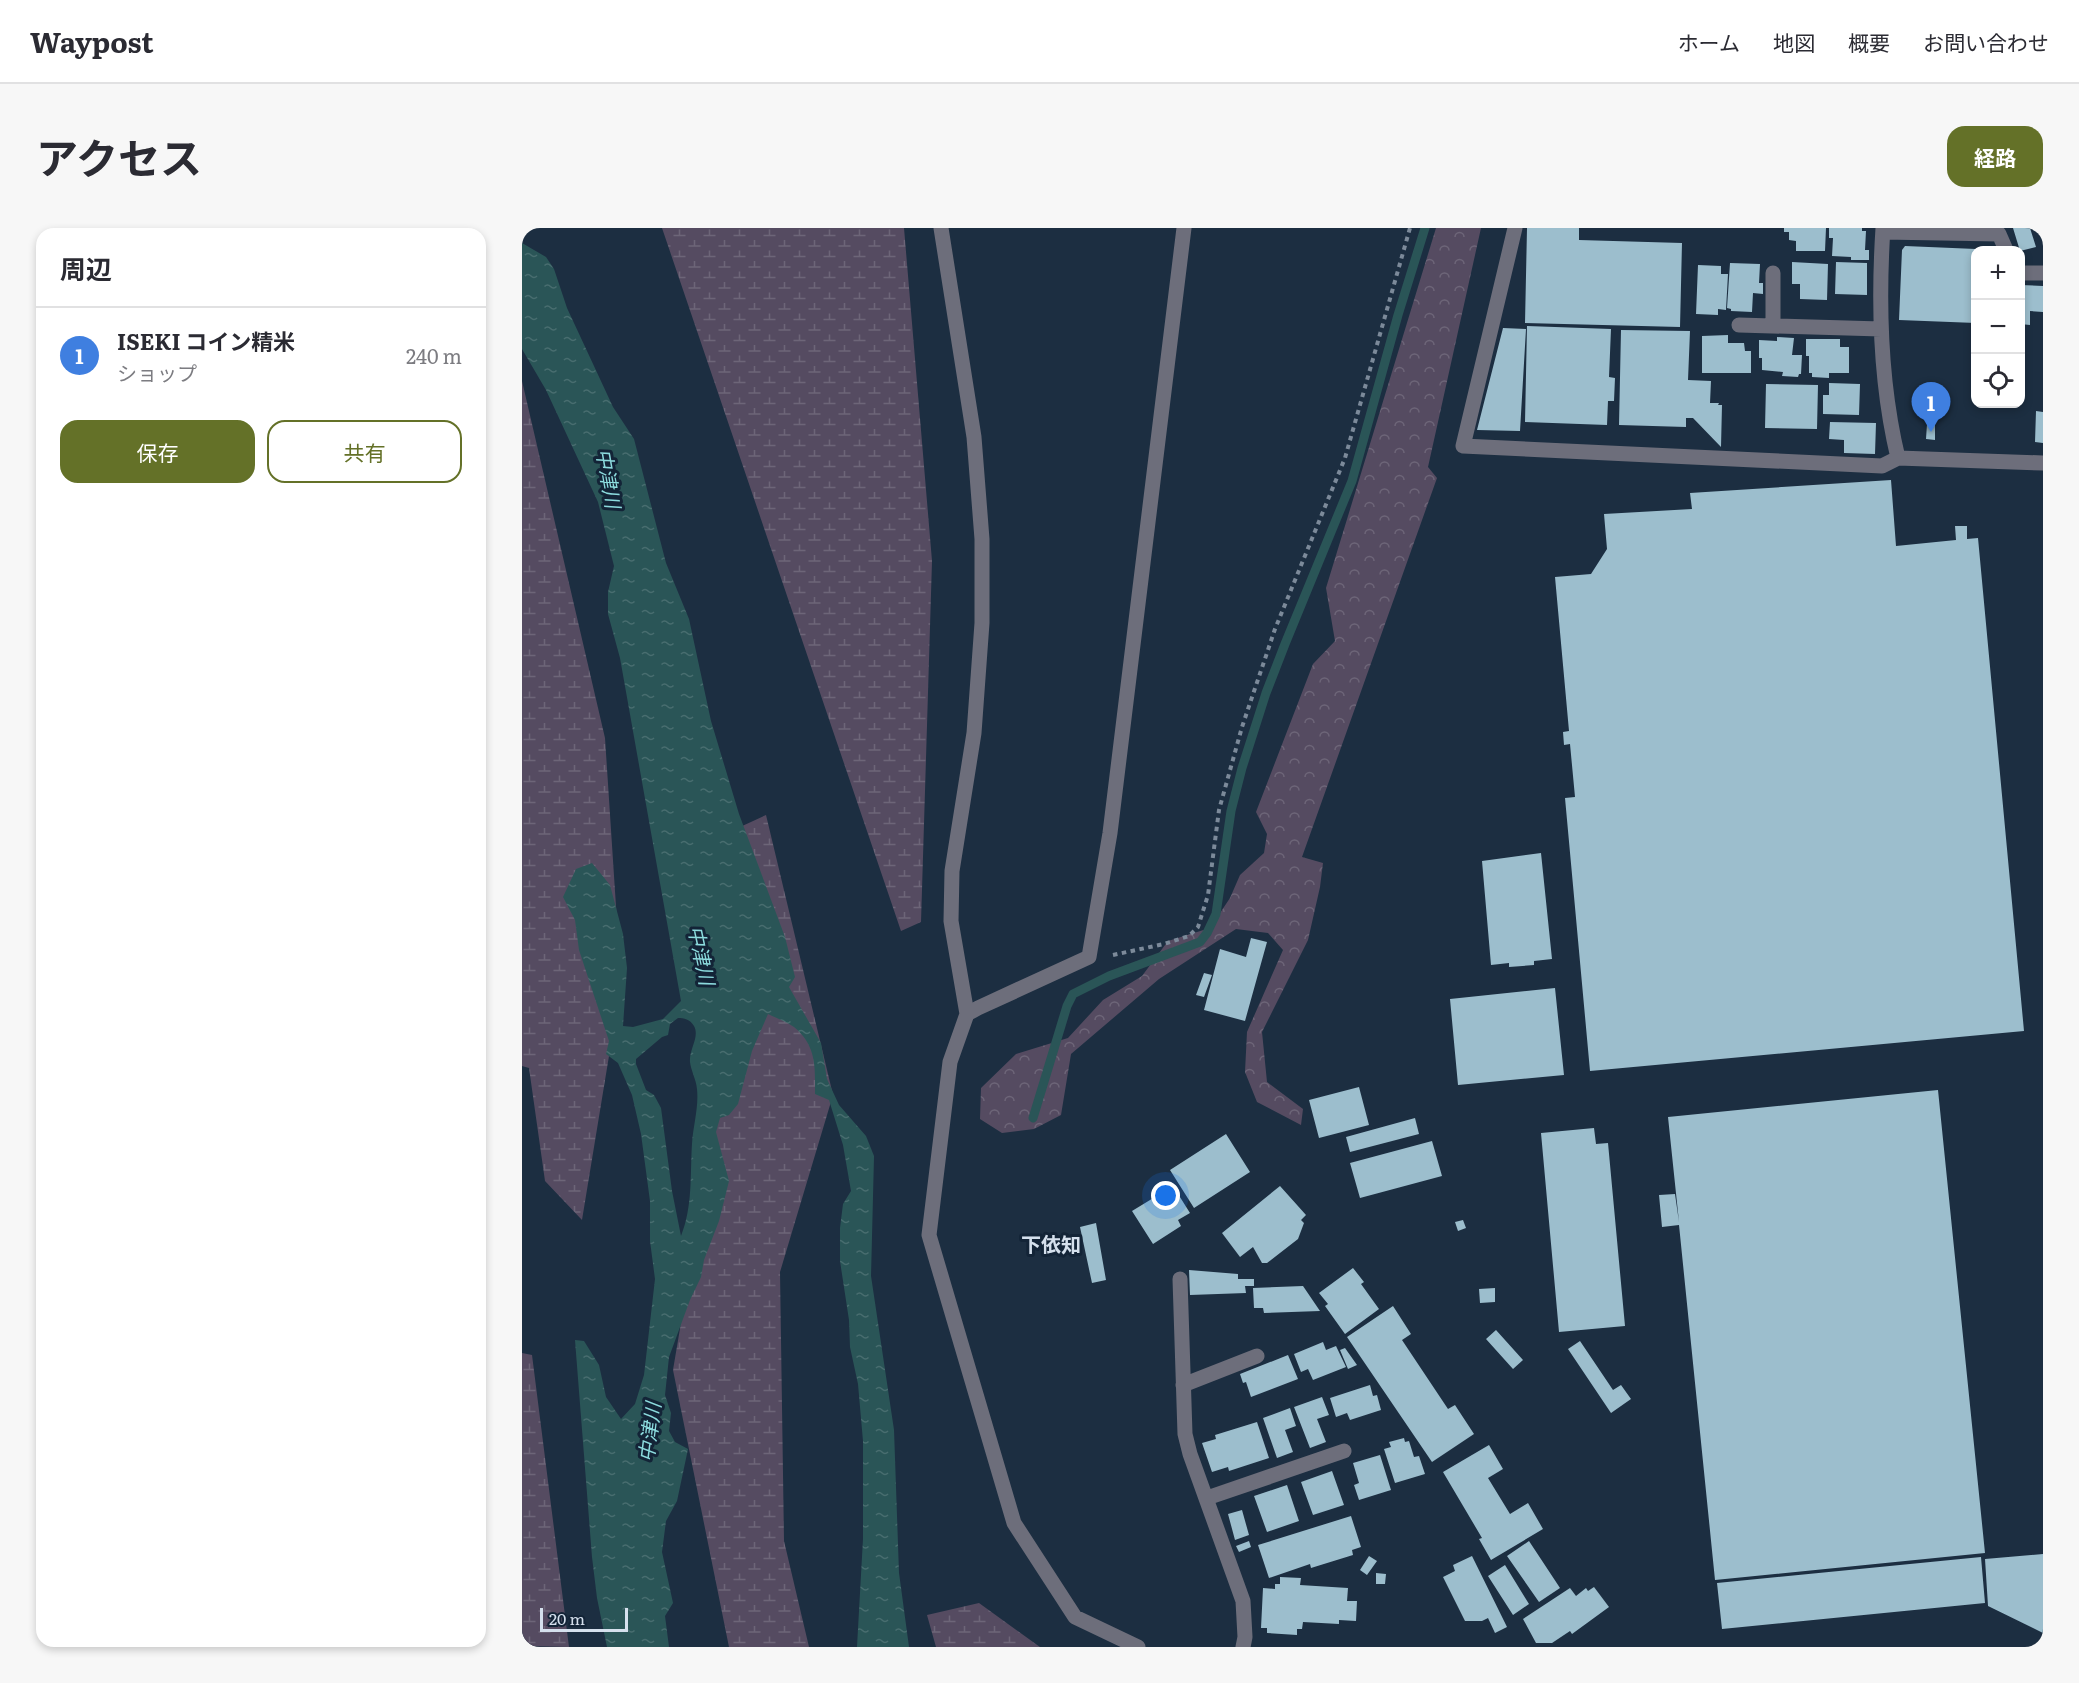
<!DOCTYPE html>
<html lang="ja">
<meta charset="utf-8">
<style>
:root{--surface:#fff;--page:#f7f7f7;--text:#2b2b33;--muted:#7c7c81;--line:#e1e1e2;--accent:#647128}
body{margin:0;font-family:Literata,"Noto Sans JP",serif;background:var(--page);color:var(--text)}
.controls{position:absolute;right:18px;top:18px;display:grid;overflow:hidden;border-radius:12px;box-shadow:0 3px 9px #0003}
.controls button{width:54px;height:54px;display:grid;place-items:center;padding:0;border:0;border-bottom:2px solid var(--line);background:var(--surface);color:var(--text);font:30px sans-serif}
.scale{position:absolute;left:18px;bottom:15px;width:88px;box-sizing:border-box;padding-left:6px;border:3px solid #d5e0ed;border-top:0;font-size:16px;line-height:21px;white-space:nowrap;color:#d5e0ed;-webkit-text-stroke:4px #132437;paint-order:stroke}
.you{position:absolute;left:644px;top:968px;width:21px;height:21px;margin:-15px;border:4px solid #fff;border-radius:50%;background:#1a73e8;box-shadow:0 0 0 9px #1a73e833}
.badge{display:grid;place-items:center;width:39px;height:39px;border-radius:50%;background:var(--accent);color:#fff;font-size:20px;font-weight:700}
.pin{position:absolute;translate:-50% -50px;filter:drop-shadow(0 2px 3px #0008)}
.pin::after{content:'';position:absolute;top:32px;width:21px;height:18px;background:inherit;clip-path:polygon(0 0,100% 0,50% 100%)}
.list{margin:0;padding:0;list-style:none}
h2{display:flex;justify-content:space-between;align-items:center;height:78px;margin:0;padding:0 24px;font-size:26px}
h2 small{font-size:20px;font-weight:400;color:var(--muted)}
.list li{display:grid;grid-template-columns:39px 1fr auto;gap:18px;align-items:center;box-sizing:border-box;height:96px;padding:0 24px;border-top:2px solid var(--line)}
.list b{display:block;font-size:22px;white-space:nowrap}
.list p{margin:0;font-size:20px;white-space:nowrap;color:var(--muted)}
.list em{font-size:20px;font-style:normal;color:var(--muted)}
.actions{display:flex;gap:12px;padding:18px 24px}
.actions a{flex:1;padding:14px 0;border:2px solid var(--accent);border-radius:18px;text-align:center;font-size:21px;color:var(--accent)}
.actions .main{background:var(--accent);color:#fff}
.icon{flex:none;width:33px;height:33px;fill:none;stroke:currentColor;stroke-width:2;stroke-linecap:round;stroke-linejoin:round}
.map{position:relative;flex:none;width:1521px;height:1419px;overflow:hidden;border-radius:18px}
header{display:flex;align-items:center;gap:36px;box-sizing:border-box;height:84px;padding:0 30px;background:var(--surface);border-bottom:2px solid var(--line)}
header strong{font-size:28px}
nav{display:flex;gap:33px;margin-inline-start:auto;font-size:21px}
.intro{display:flex;align-items:center;justify-content:space-between;box-sizing:border-box;height:144px;padding:0 36px}
h1{margin:0;font-size:42px}
.button{padding:15px 27px;border-radius:18px;background:var(--accent);color:#fff;font-size:21px;font-weight:700}
main{display:flex;gap:36px;padding:0 36px}
aside{flex:1;background:var(--surface);border-radius:18px;box-shadow:0 3px 9px #0003}
.map>svg:first-child{display:block}
</style>
<header>
<strong>Waypost</strong>
<nav><a>ホーム</a><a>地図</a><a>概要</a><a>お問い合わせ</a></nav>
</header>
<div class="intro"><h1>アクセス</h1><a class="button">経路</a></div>
<main>
<aside>
<h2>周辺<small></small></h2>
<ul class="list">
<li><span class="badge" style="background:#3f7fe0">1</span><div><b>ISEKI コイン精米</b><p>ショップ</p></div><em>240 m</em></li>
</ul>
<div class="actions"><a class="main">保存</a><a>共有</a></div>
</aside>
<div class="map">
<svg width="1521" height="1419" viewBox="0 0 1521 1419">
<defs>
<pattern id="forest-crowns" width="20" height="18" patternUnits="userSpaceOnUse" patternTransform="scale(1.5)"><rect width="20" height="18" fill="#554b61"/><path d="M2 6a3 3 0 1 1 6 0M12 15a3 3 0 1 1 6 0" fill="none" stroke="#6d6578"/></pattern>
<pattern id="wetland-marsh" width="20" height="14" patternUnits="userSpaceOnUse" patternTransform="scale(1.5)"><rect width="20" height="14" fill="#554b61"/><path d="M1 5h8M5 5V1M11 12h8M15 12V8" fill="none" stroke="#6d6578"/></pattern>
<pattern id="water-ripples" width="26" height="14" patternUnits="userSpaceOnUse" patternTransform="scale(1.5)"><rect width="26" height="14" fill="#2a5557"/><path d="M2 4q2-2 4 0t4 0M15 11q2-2 4 0t4 0" fill="none" stroke="#486d6f"/></pattern>
</defs>
<rect width="100%" height="100%" fill="#1c2e41"/>
<!-- forest -->
<path fill="url(#forest-crowns)" d="M 914,0 L 959,0 L 906,239 L 915,250 L 780,629 L 801,635 L 798,659 L 786,712 L 740,804 L 745,854 L 781,881 L 779,897 L 735,874 L 723,844 L 725,804 L 761,722 L 746,705 L 714,701 L 637,751 L 549,826 L 539,887 L 512,901 L 480,905 L 458,891 L 459,860 L 494,826 L 546,810 L 581,772 L 620,748 L 646,713 L 688,700 L 708,670 L 718,647 L 742,625 L 745,606 L 734,584 L 791,436 L 813,413 L 804,360 Z"/>
<!-- wetland -->
<path fill="url(#wetland-marsh)" d="M 140,0 L 382,0 L 410,333 L 399,694 L 379,703 Z
M 0,153 L 83,510 L 99,755 L 60,992 L 23,953 L 7,840 L 0,838 Z
M 244,587 L 311,867 L 258,1044 L 262,1313 L 287,1419 L 207,1419 L 151,1142 L 212,782 L 205,605 Z
M 0,1125 L 10,1127 L 47,1419 L 0,1418 Z
M 457,1375 L 518,1419 L 414,1419 L 405,1387 Z"/>
<!-- water -->
<path fill="url(#water-ripples)" fill-rule="evenodd" d="M 0,15 L 24,29 L 32,41 L 45,80 L 91,179 L 112,211 L 144,335 L 167,391 L 189,493 L 217,586 L 263,709 L 273,749 L 267,759 L 299,815 L 305,851 L 317,877 L 344,908 L 352,928 L 349,1048 L 372,1202 L 377,1345 L 387,1419 L 335,1419 L 341,1311 L 341,1213 L 336,1156 L 328,1119 L 327,1092 L 318,1033 L 318,1000 L 321,976 L 329,963 L 321,917 L 307,872 L 293,866 C 293,840 295,818 272,799 C 265,794 254,790 246,786 L 230,823 L 216,876 L 207,887 L 198,890 L 194,904 L 207,953 L 197,993 L 182,1032 L 179,1049 L 168,1072 L 147,1129 L 143,1167 L 149,1185 L 147,1203 L 153,1214 L 166,1221 L 155,1273 L 144,1293 L 140,1324 L 151,1375 L 143,1388 L 147,1419 L 85,1419 L 75,1370 L 70,1329 L 53,1112 L 62,1113 L 77,1137 L 84,1169 L 99,1191 L 113,1176 L 122,1147 L 133,1051 L 128,1013 L 128,973 L 119,906 L 110,867 L 96,835 L 84,826 L 87,813 L 57,722 L 53,692 L 41,669 L 54,641 L 70,635 L 88,657 L 101,706 L 105,740 L 101,798 L 111,799 L 141,791 L 159,773 L 98,430 L 86,386 L 86,364 L 92,338 L 76,274 L 24,162 L 0,121 ZM 156,790 C 162,790 168,791 172,798 C 178,809 167,821 168,834 C 169,843 174,851 175,861 C 177,879 171,898 170,916 C 168,947 171,978 159,1008 L 150,963 L 139,880 L 132,867 L 124,862 L 114,836 L 114,831 L 140,809 L 146,807 L 148,796 Z"/>
<g fill="none" stroke-linecap="round" stroke-linejoin="round">
<!-- stream -->
<path stroke="#2a5557" stroke-width="9" d="M 511,890 L 545,778 L 551,766 L 587,748 L 678,714 L 685,705 L 694,686 L 709,583 L 720,540 L 744,465 L 763,416 L 830,253 L 876,87 L 903,0"/>
</g>
<!-- building -->
<path fill="#9cbecd" d="M 1005,0 L 1057,0 L 1057,12 L 1160,15 L 1158,99 L 1003,95 Z
M 1262,0 L 1304,0 L 1303,23 L 1274,23 L 1274,13 L 1267,12 L 1267,4 L 1262,4 Z
M 1307,0 L 1340,0 L 1340,3 L 1344,3 L 1343,22 L 1347,22 L 1347,32 L 1329,32 L 1329,29 L 1310,28 L 1311,10 L 1307,10 Z
M 1491,0 L 1508,0 L 1514,19 L 1498,23 Z
M 1383,18 L 1454,21 L 1454,95 L 1377,92 L 1380,22 Z
M 1270,34 L 1306,36 L 1305,72 L 1278,71 L 1278,56 L 1270,56 Z
M 1314,34 L 1345,35 L 1345,67 L 1313,66 Z
M 1208,35 L 1238,36 L 1237,55 L 1241,55 L 1241,66 L 1231,65 L 1230,84 L 1209,83 L 1209,81 L 1205,80 Z
M 1176,37 L 1199,38 L 1199,46 L 1206,46 L 1204,82 L 1196,81 L 1196,87 L 1174,86 Z
M 1498,57 L 1521,58 L 1521,84 L 1508,83 L 1508,97 L 1498,96 Z
M 1005,98 L 1089,101 L 1087,149 L 1093,150 L 1092,173 L 1086,173 L 1085,197 L 1003,194 Z
M 981,100 L 1004,101 L 998,203 L 955,202 Z
M 1099,102 L 1168,103 L 1166,152 L 1189,153 L 1188,175 L 1197,175 L 1196,177 L 1200,177 L 1199,219 L 1171,190 L 1164,190 L 1164,199 L 1097,197 Z
M 1206,107 L 1206,115 L 1222,115 L 1223,123 L 1229,123 L 1229,145 L 1180,145 L 1180,108 Z
M 1255,109 L 1272,110 L 1270,127 L 1280,127 L 1279,146 L 1277,146 L 1276,149 L 1260,148 L 1261,144 L 1240,142 L 1240,130 L 1237,130 L 1237,112 L 1255,113 Z
M 1284,111 L 1318,111 L 1318,119 L 1327,119 L 1327,145 L 1307,145 L 1307,150 L 1290,149 L 1290,145 L 1287,145 L 1287,128 L 1284,128 Z
M 1307,155 L 1338,156 L 1337,187 L 1301,186 L 1301,167 L 1307,167 Z
M 1244,156 L 1296,157 L 1295,201 L 1243,200 Z
M 1514,183 L 1521,184 L 1521,215 L 1513,214 Z
M 1308,194 L 1354,195 L 1353,226 L 1322,225 L 1322,212 L 1307,211 Z
M 1405,196 L 1413,196 L 1413,212 L 1404,211 Z
M 1369,252 L 1374,318 L 1434,312 L 1433,298 L 1445,298 L 1445,311 L 1456,310 L 1502,803 L 1068,843 L 1043,570 L 1053,569 L 1048,516 L 1042,517 L 1041,504 L 1047,503 L 1033,349 L 1069,346 L 1085,321 L 1082,286 L 1170,281 L 1168,265 Z
M 1019,625 L 1030,731 L 1012,733 L 1012,737 L 987,739 L 987,735 L 969,737 L 960,633 Z
M 729,710 L 745,714 L 723,793 L 682,782 L 698,721 L 724,729 Z
M 682,745 L 690,747 L 682,769 L 674,767 Z
M 1033,760 L 1042,847 L 936,857 L 928,771 Z
M 837,859 L 847,897 L 797,910 L 787,872 Z
M 1416,862 L 1463,1325 L 1193,1352 L 1157,997 L 1140,999 L 1137,967 L 1153,966 L 1157,994 L 1146,889 Z
M 893,890 L 897,906 L 828,924 L 824,909 Z
M 1072,900 L 1074,916 L 1086,915 L 1103,1098 L 1037,1104 L 1019,905 Z
M 704,906 L 728,944 L 672,980 L 648,942 Z
M 910,913 L 920,948 L 838,970 L 828,935 Z
M 651,958 L 668,985 L 656,992 L 659,998 L 631,1016 L 610,983 Z
M 758,958 L 784,987 L 779,992 L 782,995 L 776,1011 L 745,1035 L 740,1035 L 731,1019 L 718,1029 L 700,1005 Z
M 941,992 L 944,1000 L 936,1003 L 933,994 Z
M 574,995 L 584,1052 L 570,1055 L 558,999 Z
M 831,1040 L 842,1054 L 839,1056 L 857,1081 L 823,1106 L 803,1078 L 806,1076 L 797,1065 Z
M 667,1042 L 716,1046 L 716,1051 L 732,1051 L 732,1058 L 723,1058 L 724,1065 L 668,1067 Z
M 781,1058 L 798,1083 L 742,1085 L 741,1080 L 732,1080 L 731,1060 Z
M 973,1060 L 973,1074 L 958,1075 L 957,1061 Z
M 871,1078 L 889,1106 L 880,1112 L 926,1181 L 933,1177 L 952,1206 L 910,1234 L 825,1109 Z
M 974,1102 L 1001,1132 L 991,1141 L 964,1111 Z
M 1058,1113 L 1091,1162 L 1099,1157 L 1109,1171 L 1089,1185 L 1046,1121 Z
M 801,1114 L 804,1122 L 814,1118 L 824,1139 L 791,1152 L 786,1141 L 779,1144 L 772,1126 Z
M 823,1120 L 835,1137 L 826,1141 L 818,1122 Z
M 766,1127 L 776,1151 L 729,1169 L 724,1154 L 721,1155 L 718,1146 Z
M 848,1157 L 851,1168 L 855,1167 L 859,1182 L 828,1192 L 825,1185 L 814,1189 L 808,1170 Z
M 800,1169 L 807,1187 L 795,1191 L 804,1214 L 788,1220 L 772,1179 Z
M 768,1180 L 774,1198 L 763,1202 L 771,1224 L 755,1230 L 741,1190 Z
M 735,1194 L 747,1230 L 707,1243 L 706,1239 L 690,1244 L 680,1215 L 694,1211 L 693,1207 Z
M 882,1210 L 883,1214 L 887,1213 L 892,1229 L 897,1228 L 903,1246 L 873,1255 L 862,1221 L 869,1219 L 867,1214 Z
M 967,1217 L 981,1241 L 966,1250 L 988,1286 L 1006,1275 L 1021,1301 L 969,1332 L 957,1311 L 960,1310 L 921,1244 Z
M 858,1227 L 869,1262 L 837,1272 L 832,1257 L 837,1255 L 831,1235 Z
M 810,1243 L 822,1277 L 791,1287 L 779,1254 Z
M 765,1257 L 777,1293 L 745,1304 L 732,1268 Z
M 720,1282 L 727,1307 L 713,1312 L 706,1286 Z
M 829,1288 L 839,1319 L 830,1322 L 831,1327 L 789,1340 L 788,1336 L 747,1350 L 736,1317 Z
M 727,1313 L 729,1319 L 717,1324 L 714,1318 Z
M 1007,1313 L 1038,1360 L 1017,1374 L 985,1328 Z
M 1521,1326 L 1521,1405 L 1466,1378 L 1463,1331 Z
M 847,1328 L 855,1333 L 845,1347 L 838,1342 Z
M 950,1328 L 985,1399 L 973,1405 L 966,1390 L 960,1393 L 943,1393 L 921,1349 L 933,1343 L 931,1337 Z
M 1459,1329 L 1463,1375 L 1200,1401 L 1195,1355 Z
M 983,1337 L 1007,1376 L 991,1387 L 966,1348 Z
M 854,1345 L 864,1346 L 863,1356 L 854,1356 Z
M 758,1349 L 779,1350 L 778,1357 L 826,1360 L 825,1373 L 835,1373 L 834,1393 L 817,1392 L 817,1396 L 781,1394 L 780,1401 L 775,1401 L 775,1407 L 745,1405 L 745,1400 L 739,1400 L 741,1360 L 753,1361 L 753,1356 L 758,1356 Z
M 1072,1359 L 1087,1379 L 1050,1406 L 1048,1403 L 1030,1415 L 1014,1415 L 1001,1391 L 1048,1360 L 1054,1368 L 1064,1360 L 1066,1363 Z"/>
<g fill="none" stroke-linecap="round" stroke-linejoin="round">
<!-- path -->
<path stroke="#7c8a9a" stroke-width="4" stroke-dasharray="4.5 4.5" stroke-linecap="butt" d="M 591,727 L 642,716 L 667,708 L 676,699 L 686,667 L 697,582 L 720,499 L 753,401 L 823,230 L 888,0"/>
<!-- minor -->
<path stroke="#6d6e7b" stroke-width="15" d="M 419,0 L 452,209 L 460,311 L 460,395 L 452,505 L 430,643 L 429,693 L 445,786 L 428,834 L 407,1007 L 492,1295 L 553,1389 L 616,1419
M 993,0 L 941,218 L 1360,238 L 1376,230
M 1361,0 C 1356,77 1358,155 1376,230 L 1521,235
M 1361,4 L 1477,6 L 1484,22
M 1251,45 L 1251,98
M 1498,45 L 1521,45
M 1217,97 L 1359,101
M 445,786 L 456,780 L 567,729 L 588,605 L 662,0
M 658,1051 L 663,1206 L 668,1226 L 721,1373 L 723,1409 L 721,1419
M 661,1157 L 735,1128
M 685,1270 L 822,1223"/>
</g>
<g text-anchor="middle" dominant-baseline="central" stroke-width="6" stroke-linejoin="round" paint-order="stroke">
<!-- water labels -->
<g font-size="20" font-style="italic" fill="#8cdbde" stroke="#132437">
<text transform="translate(88 250) rotate(80)">中津川</text>
<text transform="translate(181 727) rotate(78)">中津川</text>
<text transform="translate(126 1204) rotate(-83)">中津川</text>
</g>
<!-- neighbourhood labels -->
<g font-size="20" font-weight="bold" fill="#d5e0ed" stroke="#132437">
<text x="529" y="1015">下依知</text>
</g>
</g>
</svg>
<div class="controls">
<button>+</button>
<button>−</button>
<button><svg class="icon" aria-label="locate" viewBox="0 0 24 24"><circle cx="12" cy="12" r="6"/><path d="M12 2v4M12 18v4M2 12h4M18 12h4"/></svg></button>
</div>
<div class="scale">20 m</div>
<div class="you"></div>
<div class="pin badge" style="left:1409px;top:204px;background:#3f7fe0">1</div>
</div>
</main>
